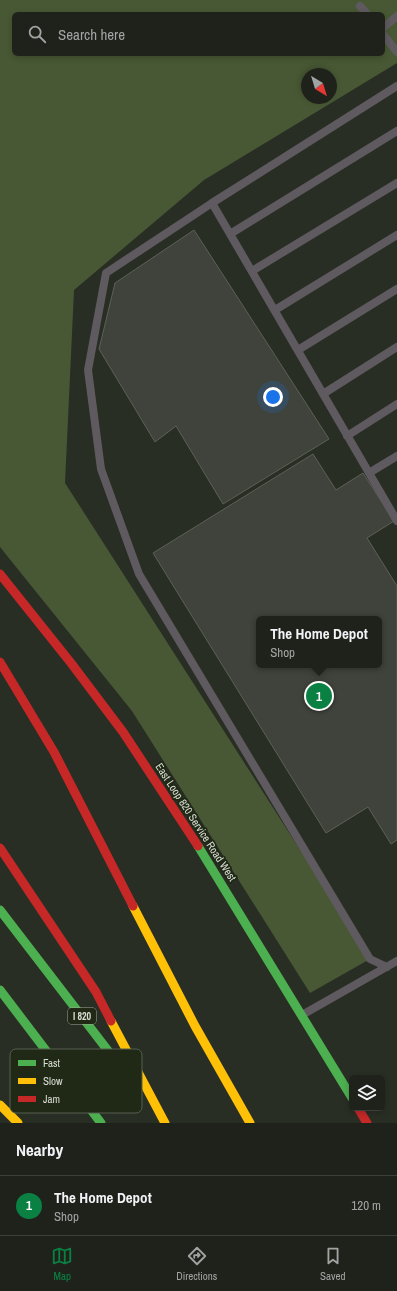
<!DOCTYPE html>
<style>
:root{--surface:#1f221b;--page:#272a24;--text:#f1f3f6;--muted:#a1a4a3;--line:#3c3f3a;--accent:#0b8043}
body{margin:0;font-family:"Archivo Narrow",sans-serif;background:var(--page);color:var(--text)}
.controls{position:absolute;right:12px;bottom:12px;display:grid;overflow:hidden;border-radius:6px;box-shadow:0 2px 6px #0003}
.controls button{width:36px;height:36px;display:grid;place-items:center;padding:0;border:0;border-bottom:1px solid var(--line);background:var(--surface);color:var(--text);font:20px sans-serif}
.compass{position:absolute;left:301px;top:68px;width:36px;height:36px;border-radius:50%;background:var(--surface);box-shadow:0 2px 6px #0003;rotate:142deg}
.you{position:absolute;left:273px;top:397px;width:14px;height:14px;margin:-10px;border:3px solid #fff;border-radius:50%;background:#1a73e8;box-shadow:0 0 0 6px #1a73e833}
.badge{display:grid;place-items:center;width:26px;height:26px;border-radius:50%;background:var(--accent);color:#fff;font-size:13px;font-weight:700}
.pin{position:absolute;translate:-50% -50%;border:2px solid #fff;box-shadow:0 1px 4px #0006}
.popup{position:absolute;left:256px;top:616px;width:126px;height:52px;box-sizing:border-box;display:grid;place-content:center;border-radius:6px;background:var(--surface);filter:drop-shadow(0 1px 3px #0005);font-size:13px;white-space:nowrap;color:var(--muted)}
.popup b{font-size:15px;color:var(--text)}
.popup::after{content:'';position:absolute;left:50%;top:100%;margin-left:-8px;border:8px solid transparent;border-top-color:var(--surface)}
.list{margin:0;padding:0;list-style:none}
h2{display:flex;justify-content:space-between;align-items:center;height:52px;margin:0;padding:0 16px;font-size:17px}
h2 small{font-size:13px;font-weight:400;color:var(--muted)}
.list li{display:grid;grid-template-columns:26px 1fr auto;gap:12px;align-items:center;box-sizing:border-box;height:60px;padding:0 16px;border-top:1px solid var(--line)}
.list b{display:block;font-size:15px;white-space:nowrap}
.list p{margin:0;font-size:13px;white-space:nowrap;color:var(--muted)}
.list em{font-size:13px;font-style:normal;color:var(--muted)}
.icon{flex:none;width:22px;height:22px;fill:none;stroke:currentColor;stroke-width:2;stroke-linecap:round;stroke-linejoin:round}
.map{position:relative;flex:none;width:397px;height:1123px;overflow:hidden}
.search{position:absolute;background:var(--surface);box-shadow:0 2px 6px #0003;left:12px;right:12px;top:12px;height:44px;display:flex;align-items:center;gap:10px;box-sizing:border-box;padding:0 14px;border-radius:6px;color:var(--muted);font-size:15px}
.sheet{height:112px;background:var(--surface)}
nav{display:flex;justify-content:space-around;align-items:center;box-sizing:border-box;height:56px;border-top:1px solid var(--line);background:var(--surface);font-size:11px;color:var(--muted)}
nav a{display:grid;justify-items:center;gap:2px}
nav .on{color:var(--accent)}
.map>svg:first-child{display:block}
</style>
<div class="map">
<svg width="397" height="1123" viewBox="0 0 397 1123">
<rect width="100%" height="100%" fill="#292e24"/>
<!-- green -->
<path fill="#485834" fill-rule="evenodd" d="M 0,0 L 397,0 L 397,63 L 204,180 L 74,290 L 65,483 L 370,959 L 310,993 L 132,711 L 0,547 ZM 14,14 L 383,14 L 383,54 L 14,54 ZM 307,74 L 331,74 L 331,98 L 307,98 Z"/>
<!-- building -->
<path fill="#3f433b" stroke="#5c6057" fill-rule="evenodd" d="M 194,230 L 329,439 L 223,504 L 176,426 L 155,442 L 99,349 L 115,283 Z
M 313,454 L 336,490 L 363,473 L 394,521 L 367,538 L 397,586 L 397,840 L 391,844 L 368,807 L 326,833 L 153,553 ZM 259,619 L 379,619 L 379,665 L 259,665 Z"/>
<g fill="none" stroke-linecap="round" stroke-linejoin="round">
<!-- lane -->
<path stroke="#5f5a5f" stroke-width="8" d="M 360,6 L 367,14
M 383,28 L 397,16
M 383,34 L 397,52
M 397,86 L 212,203 L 397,521
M 212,203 L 106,273 L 88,370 L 101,469 L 139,574 L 370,959 L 387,967
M 230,234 L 397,131
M 252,271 L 397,183
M 275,310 L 397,235
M 298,350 L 397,289
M 323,394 L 397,347
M 347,436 L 397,404
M 369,473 L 397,456
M 302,1015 L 397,961"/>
<!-- fast -->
<path stroke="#4caf50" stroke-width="9" d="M 198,846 L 352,1098
M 0,910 L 132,1082
M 0,990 L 101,1123"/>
<!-- slow -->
<path stroke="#ffc107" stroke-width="9" d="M 133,906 L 195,1026 L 250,1123
M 111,1021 L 165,1123
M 0,1105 L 18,1123"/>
<!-- jam -->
<path stroke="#c62828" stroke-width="9" d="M 0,574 L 71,663 L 123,732 L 198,846
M 0,662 L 54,752 L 133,906
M 0,848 L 96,992 L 111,1021
M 358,1108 L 367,1123"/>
</g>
<g text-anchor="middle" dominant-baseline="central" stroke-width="3.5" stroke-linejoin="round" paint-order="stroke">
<!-- shield labels -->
<rect fill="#202816" stroke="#a0a799" stroke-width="1" x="68" y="1008" width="28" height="16" rx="3"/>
<g font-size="10" font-weight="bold" fill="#d7ddd1">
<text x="82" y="1016">I 820</text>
</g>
<!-- street labels -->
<g font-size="11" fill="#d7ddd1" stroke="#202816">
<text transform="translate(196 822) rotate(57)">East Loop 820 Service Road West</text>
</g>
</g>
<!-- legend -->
<rect x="10" y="1049" width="132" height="64" rx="6" fill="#202816" stroke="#575e4e" stroke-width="1"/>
<rect x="18" y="1060" width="18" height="6" fill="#4caf50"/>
<rect x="18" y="1078" width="18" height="6" fill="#ffc107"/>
<rect x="18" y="1096" width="18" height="6" fill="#c62828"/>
<g font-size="11" fill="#d7ddd1">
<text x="43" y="1067">Fast</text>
<text x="43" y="1085">Slow</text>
<text x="43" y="1103">Jam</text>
</g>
</svg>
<div class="controls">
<button><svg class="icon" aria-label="layers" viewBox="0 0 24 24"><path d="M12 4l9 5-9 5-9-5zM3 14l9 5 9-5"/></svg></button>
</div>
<svg class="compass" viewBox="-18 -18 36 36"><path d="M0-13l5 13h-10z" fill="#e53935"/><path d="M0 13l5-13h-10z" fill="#a1a4a3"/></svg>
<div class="you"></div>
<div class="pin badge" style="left:319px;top:696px">1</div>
<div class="popup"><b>The Home Depot</b>Shop</div>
<div class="search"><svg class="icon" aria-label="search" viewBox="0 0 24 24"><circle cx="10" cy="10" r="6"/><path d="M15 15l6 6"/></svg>Search here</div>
</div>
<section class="sheet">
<h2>Nearby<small></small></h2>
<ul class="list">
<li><span class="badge">1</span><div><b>The Home Depot</b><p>Shop</p></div><em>120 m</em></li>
</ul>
</section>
<nav>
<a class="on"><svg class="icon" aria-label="map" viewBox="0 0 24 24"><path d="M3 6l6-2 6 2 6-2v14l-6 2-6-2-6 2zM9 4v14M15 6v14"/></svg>Map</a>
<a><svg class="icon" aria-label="directions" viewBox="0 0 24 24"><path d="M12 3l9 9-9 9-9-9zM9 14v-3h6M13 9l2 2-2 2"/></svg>Directions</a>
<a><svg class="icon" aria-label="saved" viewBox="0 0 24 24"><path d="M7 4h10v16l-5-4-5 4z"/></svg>Saved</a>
</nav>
